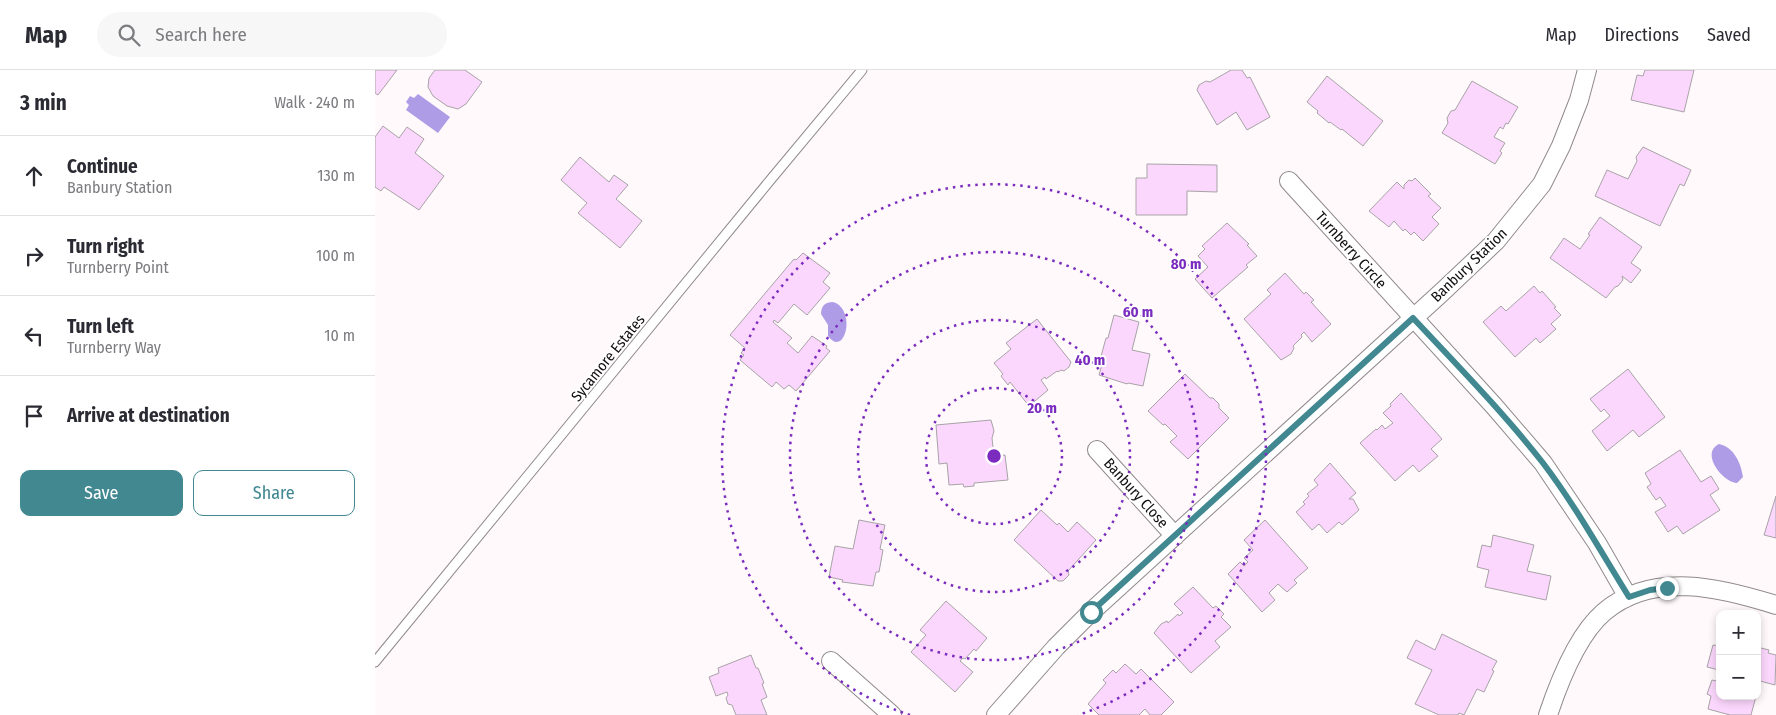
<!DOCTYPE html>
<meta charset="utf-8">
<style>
:root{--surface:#fff;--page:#f7f7f7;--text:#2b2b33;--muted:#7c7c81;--line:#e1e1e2;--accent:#418891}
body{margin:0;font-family:"Fira Sans Condensed",sans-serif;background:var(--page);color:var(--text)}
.controls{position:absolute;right:15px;bottom:15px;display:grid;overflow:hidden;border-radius:10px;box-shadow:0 2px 8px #0003}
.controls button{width:45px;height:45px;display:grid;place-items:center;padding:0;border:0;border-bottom:1px solid var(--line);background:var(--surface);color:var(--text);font:25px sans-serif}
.stop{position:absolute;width:15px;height:15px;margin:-11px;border:4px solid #418891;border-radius:50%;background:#fff}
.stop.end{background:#418891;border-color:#fff;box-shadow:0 1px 5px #0008}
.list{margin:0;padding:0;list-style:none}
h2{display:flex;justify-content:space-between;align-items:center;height:65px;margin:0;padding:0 20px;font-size:21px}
h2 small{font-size:16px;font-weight:400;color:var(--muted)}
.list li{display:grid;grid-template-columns:32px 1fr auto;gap:15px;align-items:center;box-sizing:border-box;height:80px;padding:0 20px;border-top:1px solid var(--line)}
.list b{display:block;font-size:19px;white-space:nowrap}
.list p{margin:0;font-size:16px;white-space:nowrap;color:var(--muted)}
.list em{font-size:16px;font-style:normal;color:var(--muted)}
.actions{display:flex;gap:10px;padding:15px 20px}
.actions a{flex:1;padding:11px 0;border:1px solid var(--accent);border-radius:10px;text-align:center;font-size:18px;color:var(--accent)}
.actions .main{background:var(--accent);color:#fff}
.icon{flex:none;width:28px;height:28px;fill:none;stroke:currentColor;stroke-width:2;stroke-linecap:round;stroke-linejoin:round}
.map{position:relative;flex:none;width:1401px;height:645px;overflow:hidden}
header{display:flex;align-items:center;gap:30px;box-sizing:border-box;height:70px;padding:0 25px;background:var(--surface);border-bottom:1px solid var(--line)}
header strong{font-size:24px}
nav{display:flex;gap:28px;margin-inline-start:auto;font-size:18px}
.search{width:350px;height:45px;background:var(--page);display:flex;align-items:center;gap:12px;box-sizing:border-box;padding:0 18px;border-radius:28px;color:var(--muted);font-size:19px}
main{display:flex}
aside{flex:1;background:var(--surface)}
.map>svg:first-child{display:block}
</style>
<header>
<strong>Map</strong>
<div class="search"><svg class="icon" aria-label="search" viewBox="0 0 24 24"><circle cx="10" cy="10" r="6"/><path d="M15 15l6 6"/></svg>Search here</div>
<nav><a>Map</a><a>Directions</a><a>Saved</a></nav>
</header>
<main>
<aside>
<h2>3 min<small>Walk · 240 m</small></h2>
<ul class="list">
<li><svg class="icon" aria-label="ahead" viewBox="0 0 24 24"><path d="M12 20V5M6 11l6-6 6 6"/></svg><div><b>Continue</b><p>Banbury Station</p></div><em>130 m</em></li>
<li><svg class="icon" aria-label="right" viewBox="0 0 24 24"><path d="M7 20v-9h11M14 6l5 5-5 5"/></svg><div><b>Turn right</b><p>Turnberry Point</p></div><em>100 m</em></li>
<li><svg class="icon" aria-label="left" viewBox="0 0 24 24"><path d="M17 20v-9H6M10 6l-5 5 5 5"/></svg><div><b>Turn left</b><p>Turnberry Way</p></div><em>10 m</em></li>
<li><svg class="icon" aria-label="arrive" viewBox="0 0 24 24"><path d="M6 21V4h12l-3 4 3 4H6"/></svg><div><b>Arrive at destination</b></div></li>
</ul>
<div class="actions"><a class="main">Save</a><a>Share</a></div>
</aside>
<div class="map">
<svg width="1401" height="645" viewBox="0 0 1401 645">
<rect width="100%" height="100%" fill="#fff9fb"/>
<!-- water -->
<path fill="#af9ce6" d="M 43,24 L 75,47 L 63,63 L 31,40 L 34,35 L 31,32 L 35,26 L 39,28 Z
M 458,232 C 482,239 470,289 453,266 L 453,255 L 446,244 C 446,236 450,232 458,232 Z
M 1344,374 C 1359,377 1366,393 1368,407 L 1362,413 C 1347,412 1325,383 1344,374 Z"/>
<!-- building -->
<path fill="#fcd7fd" stroke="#a7a3a7" d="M 0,0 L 22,0 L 3,25 L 0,23 Z
M 60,0 L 90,0 L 107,12 L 91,34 L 83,39 L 72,36 L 58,26 L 53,17 L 54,8 Z
M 856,0 L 867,0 L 872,8 L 875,7 L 895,47 L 872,60 L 861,42 L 842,55 L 822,20 L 824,15 L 831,11 L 835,12 Z
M 1270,0 L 1319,0 L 1309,42 L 1256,30 L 1262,5 L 1268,6 Z
M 952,6 L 1008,51 L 988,76 L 967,59 L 966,60 L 955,52 L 954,53 L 942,43 L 943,41 L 932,32 Z
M 1097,11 L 1143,37 L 1133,54 L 1131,53 L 1128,59 L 1125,57 L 1119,67 L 1130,73 L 1125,81 L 1127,83 L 1120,94 L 1067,63 L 1073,53 L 1072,48 L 1076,41 L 1080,40 Z
M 8,56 L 24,68 L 32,57 L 49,69 L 40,83 L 69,106 L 44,140 L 9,117 L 6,121 L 0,117 L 0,67 Z
M 1268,77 L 1316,100 L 1309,116 L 1305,114 L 1285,156 L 1220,126 L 1232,100 L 1253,109 L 1262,91 L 1261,87 Z
M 205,87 L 234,112 L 239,105 L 253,115 L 241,129 L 267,151 L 245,178 L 203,143 L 212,133 L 186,110 Z
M 772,94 L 842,95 L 842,122 L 812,121 L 812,145 L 761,145 L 761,108 L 772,108 Z
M 1040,108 L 1056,124 L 1053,126 L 1066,138 L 1057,147 L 1064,154 L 1048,171 L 1039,162 L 1036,165 L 1030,159 L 1028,161 L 1019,151 L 1014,157 L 994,141 L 1022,112 L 1029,119 L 1029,115 L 1034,110 L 1037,111 Z
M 1225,147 L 1267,177 L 1256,193 L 1266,200 L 1256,213 L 1247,206 L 1248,210 L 1243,216 L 1240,217 L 1231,228 L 1175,188 L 1189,168 L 1205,179 L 1215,165 L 1213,164 Z
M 852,153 L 874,174 L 872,175 L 882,186 L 871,195 L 873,197 L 837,228 L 820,209 L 833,197 L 823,186 L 830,179 L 827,176 Z
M 428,183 L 455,203 L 448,212 L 455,218 L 432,245 L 419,234 L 403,253 L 399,250 L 398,252 L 417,268 L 412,273 L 423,283 L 437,266 L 452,276 L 451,278 L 455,281 L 421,321 L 414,315 L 409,319 L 401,312 L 397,317 L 365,290 L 369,285 L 366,283 L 370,278 L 355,265 L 419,189 L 421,190 Z
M 910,203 L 929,224 L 931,222 L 939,230 L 936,232 L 956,254 L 937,272 L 929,262 L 926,265 L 927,267 L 918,276 L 919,278 L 916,284 L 906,290 L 869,249 L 896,224 L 892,220 Z
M 1159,216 L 1165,223 L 1167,221 L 1181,237 L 1179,238 L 1186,245 L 1176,254 L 1181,259 L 1165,273 L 1161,268 L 1140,287 L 1108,252 L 1126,236 L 1131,241 Z
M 739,245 L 764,252 L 757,280 L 775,284 L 768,316 L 753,313 L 752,314 L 724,305 L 728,291 L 725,290 L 731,268 L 733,268 Z
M 662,249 L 696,292 L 694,297 L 689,301 L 686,300 L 683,302 L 682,301 L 671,309 L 670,307 L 666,310 L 673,320 L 654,336 L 635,312 L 633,315 L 626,306 L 628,304 L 619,293 L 636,279 L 631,273 Z
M 1253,299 L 1290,347 L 1264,367 L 1258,360 L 1232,381 L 1217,361 L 1235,346 L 1229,339 L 1226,342 L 1215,329 Z
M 810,304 L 835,328 L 838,328 L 844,334 L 844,338 L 854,348 L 813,389 L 795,372 L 802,366 L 790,354 L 788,355 L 773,341 Z
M 1026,323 L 1067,369 L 1056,379 L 1063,386 L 1044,402 L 1038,395 L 1020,411 L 985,373 L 1001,359 L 1002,360 L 1007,355 L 1010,359 L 1018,353 L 1008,343 L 1016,336 L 1015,334 Z
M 616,350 L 619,361 L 617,368 L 619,386 L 630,385 L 633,410 L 599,413 L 599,416 L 589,417 L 588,414 L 574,415 L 572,393 L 564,394 L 561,355 Z
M 1305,380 L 1326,412 L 1336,406 L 1344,419 L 1335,425 L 1345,440 L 1308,464 L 1302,456 L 1293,462 L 1280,442 L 1291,436 L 1285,427 L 1281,430 L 1272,417 L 1276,414 L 1270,403 Z
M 955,393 L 981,423 L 974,429 L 978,429 L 984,440 L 967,455 L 964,452 L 952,463 L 944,454 L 937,460 L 921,442 L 930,434 L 928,432 L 934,426 L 932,424 L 943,415 L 939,410 Z
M 1401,426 L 1401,468 L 1389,465 Z
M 666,440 L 682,455 L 684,453 L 693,462 L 702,452 L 721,470 L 693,501 L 694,505 L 688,511 L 683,511 L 639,470 Z
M 484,450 L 510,455 L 505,479 L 508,480 L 504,502 L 501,502 L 498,516 L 467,512 L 468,510 L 454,507 L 460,476 L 478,479 Z
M 890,450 L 933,498 L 919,510 L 922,513 L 912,522 L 903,514 L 894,523 L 900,530 L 887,542 L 853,504 L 865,492 L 869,496 L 873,492 L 869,488 L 878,480 L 869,470 Z
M 1118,465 L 1159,475 L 1152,501 L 1176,506 L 1171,530 L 1110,517 L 1114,500 L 1102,497 L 1107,475 L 1116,477 Z
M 818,517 L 838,538 L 841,536 L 849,544 L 846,547 L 856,557 L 840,571 L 845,577 L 816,603 L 779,563 L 786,554 L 792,551 L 793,553 L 803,544 L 804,546 L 808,543 L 799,534 Z
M 571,531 L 612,568 L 601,581 L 599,579 L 590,589 L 588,588 L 585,591 L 598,602 L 580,622 L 536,582 L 551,565 L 545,560 Z
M 1067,564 L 1122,591 L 1117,600 L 1119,601 L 1109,622 L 1102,619 L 1089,645 L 1084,643 L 1083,645 L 1064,645 L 1040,634 L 1057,600 L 1032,588 L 1041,570 L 1060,580 Z
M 1338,575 L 1345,576 L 1345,626 L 1381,626 L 1376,645 L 1355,645 L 1333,639 L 1336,626 L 1332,624 L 1337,610 L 1341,611 L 1344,600 L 1332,597 Z
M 1382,577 L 1394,580 L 1393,583 L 1401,585 L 1400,615 L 1385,611 L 1382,621 Z
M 376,585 L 381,598 L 383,598 L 389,613 L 387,614 L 392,627 L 386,630 L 392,645 L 361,645 L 357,635 L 353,634 L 351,628 L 353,625 L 352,622 L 341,626 L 334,607 L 344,603 L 343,598 Z
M 750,594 L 761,604 L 766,599 L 799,632 L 786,645 L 775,645 L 770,639 L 764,645 L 724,645 L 713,634 L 731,613 L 728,610 L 738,600 L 741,603 Z"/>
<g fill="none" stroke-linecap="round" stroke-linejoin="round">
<defs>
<path id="lane" d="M 0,592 L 397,108 L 487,0"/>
<path id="street" d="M 914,111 L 1119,336 L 1168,393 L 1222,473 L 1253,527
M 722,380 L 800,466
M 456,591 L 517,645
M 621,645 L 681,577 L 716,542 L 1066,223 L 1121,171 L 1167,114 L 1186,76 L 1204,30 L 1212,0
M 1173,645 C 1184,612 1202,565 1229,542 C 1278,500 1347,518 1401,535"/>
</defs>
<!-- lane casing -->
<use href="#lane" stroke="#90898b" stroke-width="11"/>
<!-- street casing -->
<use href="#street" stroke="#90898b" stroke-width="20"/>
<!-- lane -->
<use href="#lane" stroke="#fff" stroke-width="9"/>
<!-- street -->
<use href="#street" stroke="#fff" stroke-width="18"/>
</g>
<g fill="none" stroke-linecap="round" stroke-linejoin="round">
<!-- route -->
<path stroke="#418891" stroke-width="6" d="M 716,542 L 1038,248 C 1082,295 1128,342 1168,393 C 1200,435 1226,482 1254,527 L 1275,520 L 1292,518"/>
</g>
<!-- distance rings -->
<g fill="none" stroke="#7b2cbf" stroke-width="2.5" stroke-dasharray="2.5 5">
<circle cx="619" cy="386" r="68"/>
<circle cx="619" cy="386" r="136"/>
<circle cx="619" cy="386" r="204"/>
<path d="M535 645A272 272 0 1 1 703 645"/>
</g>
<g text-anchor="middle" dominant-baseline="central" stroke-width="4" stroke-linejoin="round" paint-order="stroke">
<!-- street labels -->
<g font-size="15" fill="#110e0f" stroke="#fff">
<text transform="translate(976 180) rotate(48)">Turnberry Circle</text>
<text transform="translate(1094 195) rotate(-44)">Banbury Station</text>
<text transform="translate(233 288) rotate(-51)">Sycamore Estates</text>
<text transform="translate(761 423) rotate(48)">Banbury Close</text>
</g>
</g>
<circle cx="619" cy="386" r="8" fill="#7b2cbf" stroke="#fff" stroke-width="2.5"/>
<g font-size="15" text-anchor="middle" font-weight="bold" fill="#7b2cbf" stroke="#fff" stroke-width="4" stroke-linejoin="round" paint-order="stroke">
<text x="811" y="199">80 m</text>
<text x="763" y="247">60 m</text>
<text x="715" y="295">40 m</text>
<text x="667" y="343">20 m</text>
</g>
</svg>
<div class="controls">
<button>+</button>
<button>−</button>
</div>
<div class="stop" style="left:716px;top:542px"></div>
<div class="stop end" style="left:1292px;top:518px"></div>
</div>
</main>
